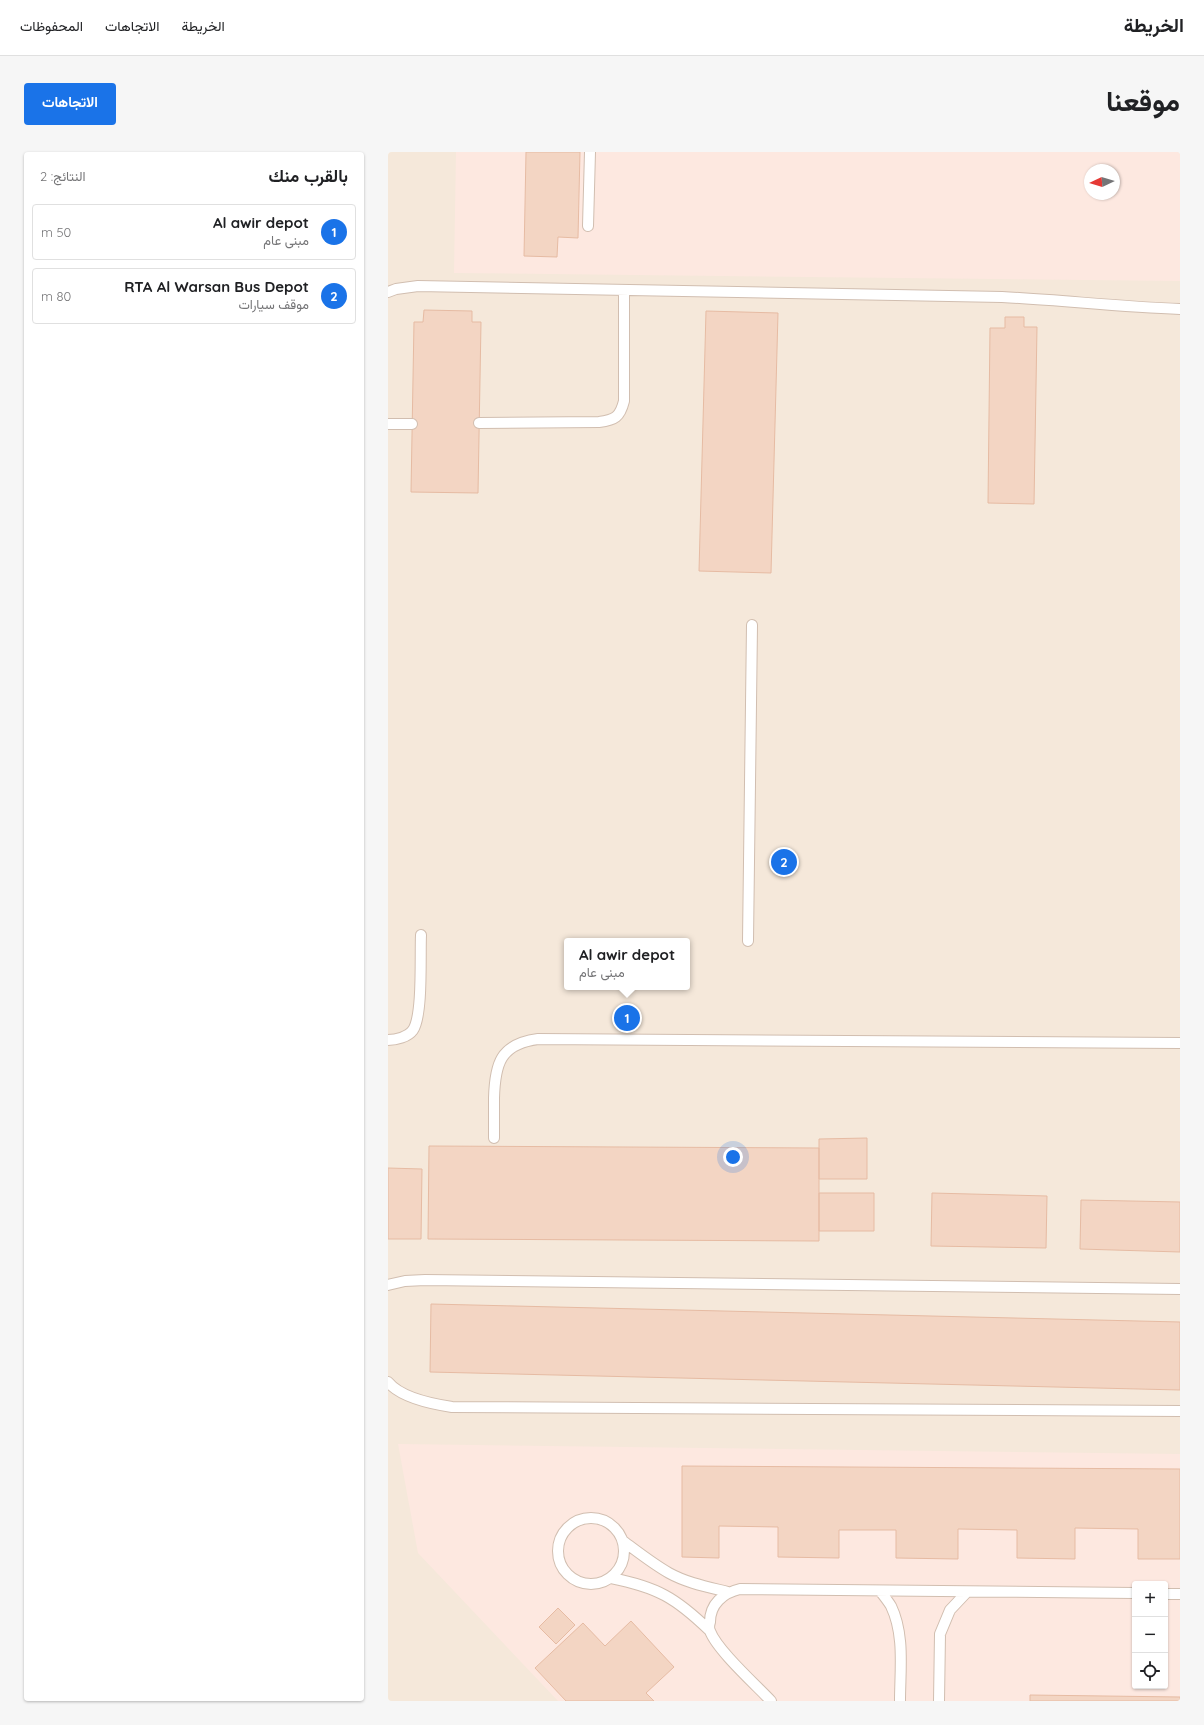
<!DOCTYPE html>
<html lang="ar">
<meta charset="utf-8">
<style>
:root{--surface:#fff;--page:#f6f6f6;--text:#202124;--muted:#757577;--line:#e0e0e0;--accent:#1a73e8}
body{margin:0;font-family:Quicksand,Vazirmatn,sans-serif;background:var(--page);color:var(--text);direction:rtl}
.controls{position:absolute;right:12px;bottom:12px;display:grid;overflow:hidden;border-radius:4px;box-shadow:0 1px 3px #0004}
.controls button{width:36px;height:36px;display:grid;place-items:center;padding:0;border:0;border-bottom:1px solid var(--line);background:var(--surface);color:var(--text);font:20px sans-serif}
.compass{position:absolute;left:696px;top:12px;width:36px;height:36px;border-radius:50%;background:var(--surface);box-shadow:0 1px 3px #0004;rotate:266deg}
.you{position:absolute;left:345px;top:1005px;width:14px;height:14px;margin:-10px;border:3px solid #fff;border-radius:50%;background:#1a73e8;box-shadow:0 0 0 6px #1a73e833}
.badge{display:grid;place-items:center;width:26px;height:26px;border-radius:50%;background:var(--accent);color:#fff;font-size:13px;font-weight:700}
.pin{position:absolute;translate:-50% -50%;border:2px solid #fff;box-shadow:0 1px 4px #0006}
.popup{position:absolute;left:176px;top:786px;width:126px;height:52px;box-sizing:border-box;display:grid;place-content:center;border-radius:4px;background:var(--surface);filter:drop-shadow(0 1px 3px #0005);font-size:13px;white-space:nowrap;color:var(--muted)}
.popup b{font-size:15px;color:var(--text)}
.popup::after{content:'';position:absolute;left:50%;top:100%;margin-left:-8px;border:8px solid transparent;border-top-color:var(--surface)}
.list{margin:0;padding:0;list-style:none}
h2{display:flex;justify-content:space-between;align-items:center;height:52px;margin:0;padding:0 16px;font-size:17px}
h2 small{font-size:13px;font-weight:400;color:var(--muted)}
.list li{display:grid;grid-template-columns:26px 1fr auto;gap:12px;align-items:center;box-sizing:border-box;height:56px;margin:0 8px 8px;padding:0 8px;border:1px solid var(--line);border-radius:4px}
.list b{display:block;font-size:15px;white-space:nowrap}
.list p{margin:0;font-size:13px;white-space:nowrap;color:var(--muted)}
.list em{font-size:13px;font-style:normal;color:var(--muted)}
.icon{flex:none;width:22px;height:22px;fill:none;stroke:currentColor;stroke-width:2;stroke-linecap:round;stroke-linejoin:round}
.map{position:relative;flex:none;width:792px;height:1549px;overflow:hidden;direction:ltr;border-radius:4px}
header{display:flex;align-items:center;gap:24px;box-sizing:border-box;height:56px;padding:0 20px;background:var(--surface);border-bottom:1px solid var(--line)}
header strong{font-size:19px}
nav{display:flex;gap:22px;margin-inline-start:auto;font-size:14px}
.intro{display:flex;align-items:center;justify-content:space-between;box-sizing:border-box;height:96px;padding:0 24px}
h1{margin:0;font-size:28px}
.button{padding:10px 18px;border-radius:4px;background:var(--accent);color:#fff;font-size:14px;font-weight:700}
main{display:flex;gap:24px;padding:0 24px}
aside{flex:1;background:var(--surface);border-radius:4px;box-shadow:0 1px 3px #0004}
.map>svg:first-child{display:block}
</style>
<header>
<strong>الخريطة</strong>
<nav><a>الخريطة</a><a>الاتجاهات</a><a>المحفوظات</a></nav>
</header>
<div class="intro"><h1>موقعنا</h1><a class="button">الاتجاهات</a></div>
<main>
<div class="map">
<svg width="792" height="1549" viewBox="0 0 792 1549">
<rect width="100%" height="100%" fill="#fdf6ec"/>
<!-- residential -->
<path fill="#f5e8da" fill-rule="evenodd" d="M 0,0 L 792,0 L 792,1549 L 0,1549 ZM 702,18 L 726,18 L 726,42 L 702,42 ZM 179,789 L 299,789 L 299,835 L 179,835 ZM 747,1432 L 777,1432 L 777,1534 L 747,1534 Z"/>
<!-- commercial -->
<path fill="#fde8e0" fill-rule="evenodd" d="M 68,0 L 792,0 L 792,129 L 66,121 ZM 702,18 L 726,18 L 726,42 L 702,42 Z
M 10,1292 L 792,1302 L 792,1549 L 170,1549 L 30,1401 ZM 747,1432 L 777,1432 L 777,1534 L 747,1534 Z"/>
<!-- building -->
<path fill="#f3d5c3" stroke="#e6bba3" d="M 138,0 L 192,0 L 190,86 L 170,85 L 169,105 L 136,104 Z
M 36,158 L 84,159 L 84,170 L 93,170 L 90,341 L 23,340 L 26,170 L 35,170 Z
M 318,159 L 390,161 L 383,421 L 311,419 Z
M 617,165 L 636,165 L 636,175 L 649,175 L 646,352 L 600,351 L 602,176 L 617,176 Z
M 479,986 L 479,1027 L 431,1027 L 431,987 Z
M 41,994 L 431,996 L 431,1089 L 40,1087 Z
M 0,1016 L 34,1017 L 33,1087 L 0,1087 Z
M 431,1041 L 486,1041 L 486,1079 L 431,1079 Z
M 544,1041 L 659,1044 L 658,1096 L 543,1094 Z
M 693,1048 L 792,1050 L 792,1100 L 692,1097 Z
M 43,1152 L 792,1170 L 792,1238 L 42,1220 Z
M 294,1314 L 792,1317 L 792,1407 L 750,1407 L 750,1377 L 687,1376 L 687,1407 L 629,1406 L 629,1378 L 570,1377 L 570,1407 L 508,1406 L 508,1378 L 451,1378 L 451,1406 L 390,1405 L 390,1375 L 331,1374 L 331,1406 L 294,1405 Z
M 170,1456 L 187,1473 L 168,1492 L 151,1475 Z
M 243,1469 L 286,1515 L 258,1541 L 266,1549 L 178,1549 L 147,1516 L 195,1471 L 217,1494 Z
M 642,1543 L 792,1545 L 792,1549 L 642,1549 Z"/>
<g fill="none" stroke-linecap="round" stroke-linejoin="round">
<defs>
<path id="lane" d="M 200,74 L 202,0
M 0,140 L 8,137 L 30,134 L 614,145 C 674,148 732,155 792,157
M 91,271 L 211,270 C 227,268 232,265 236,249 L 236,138
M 0,272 L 24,272
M 360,789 L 364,473
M 0,888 C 8,888 20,885 25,878 C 35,863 32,804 33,783
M 106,986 C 106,973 106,959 106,946 C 107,912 112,892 150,887 L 792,891
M 0,1133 L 17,1129 L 37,1128 L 792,1137
M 0,1230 C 13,1246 44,1252 64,1255 L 792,1259
M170 1399a33 33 0 1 1 66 0a33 33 0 1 1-66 0Z
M 235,1389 C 250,1400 265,1412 281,1421 C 299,1431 320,1435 340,1440
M 223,1426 C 269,1435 288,1446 321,1478
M 492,1439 C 496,1444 500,1449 503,1454 C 517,1483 512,1518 512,1549
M 777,1442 L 792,1442
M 383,1549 C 368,1533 329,1498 322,1479 C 321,1477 321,1473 322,1470 C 322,1452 335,1441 352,1437 L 747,1441
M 551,1549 L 552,1482 L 562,1458 L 579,1440"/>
</defs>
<!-- lane casing -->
<use href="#lane" stroke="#d1beb0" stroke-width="12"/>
<!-- lane -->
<use href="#lane" stroke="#fff" stroke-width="10"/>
</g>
</svg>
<div class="controls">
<button>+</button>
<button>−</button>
<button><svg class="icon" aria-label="locate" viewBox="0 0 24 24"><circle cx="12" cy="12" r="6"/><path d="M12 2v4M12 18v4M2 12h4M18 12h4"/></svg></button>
</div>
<svg class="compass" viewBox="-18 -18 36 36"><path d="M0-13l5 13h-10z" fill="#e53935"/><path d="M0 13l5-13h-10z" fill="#757577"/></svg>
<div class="you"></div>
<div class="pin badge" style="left:239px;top:866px">1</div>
<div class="popup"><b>Al awir depot</b>مبنى عام</div>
<div class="pin badge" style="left:396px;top:710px">2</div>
</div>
<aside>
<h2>بالقرب منك<small>النتائج: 2</small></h2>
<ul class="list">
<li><span class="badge">1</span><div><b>Al awir depot</b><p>مبنى عام</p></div><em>50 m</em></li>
<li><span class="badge">2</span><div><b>RTA Al Warsan Bus Depot</b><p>موقف سيارات</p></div><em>80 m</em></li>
</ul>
</aside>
</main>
